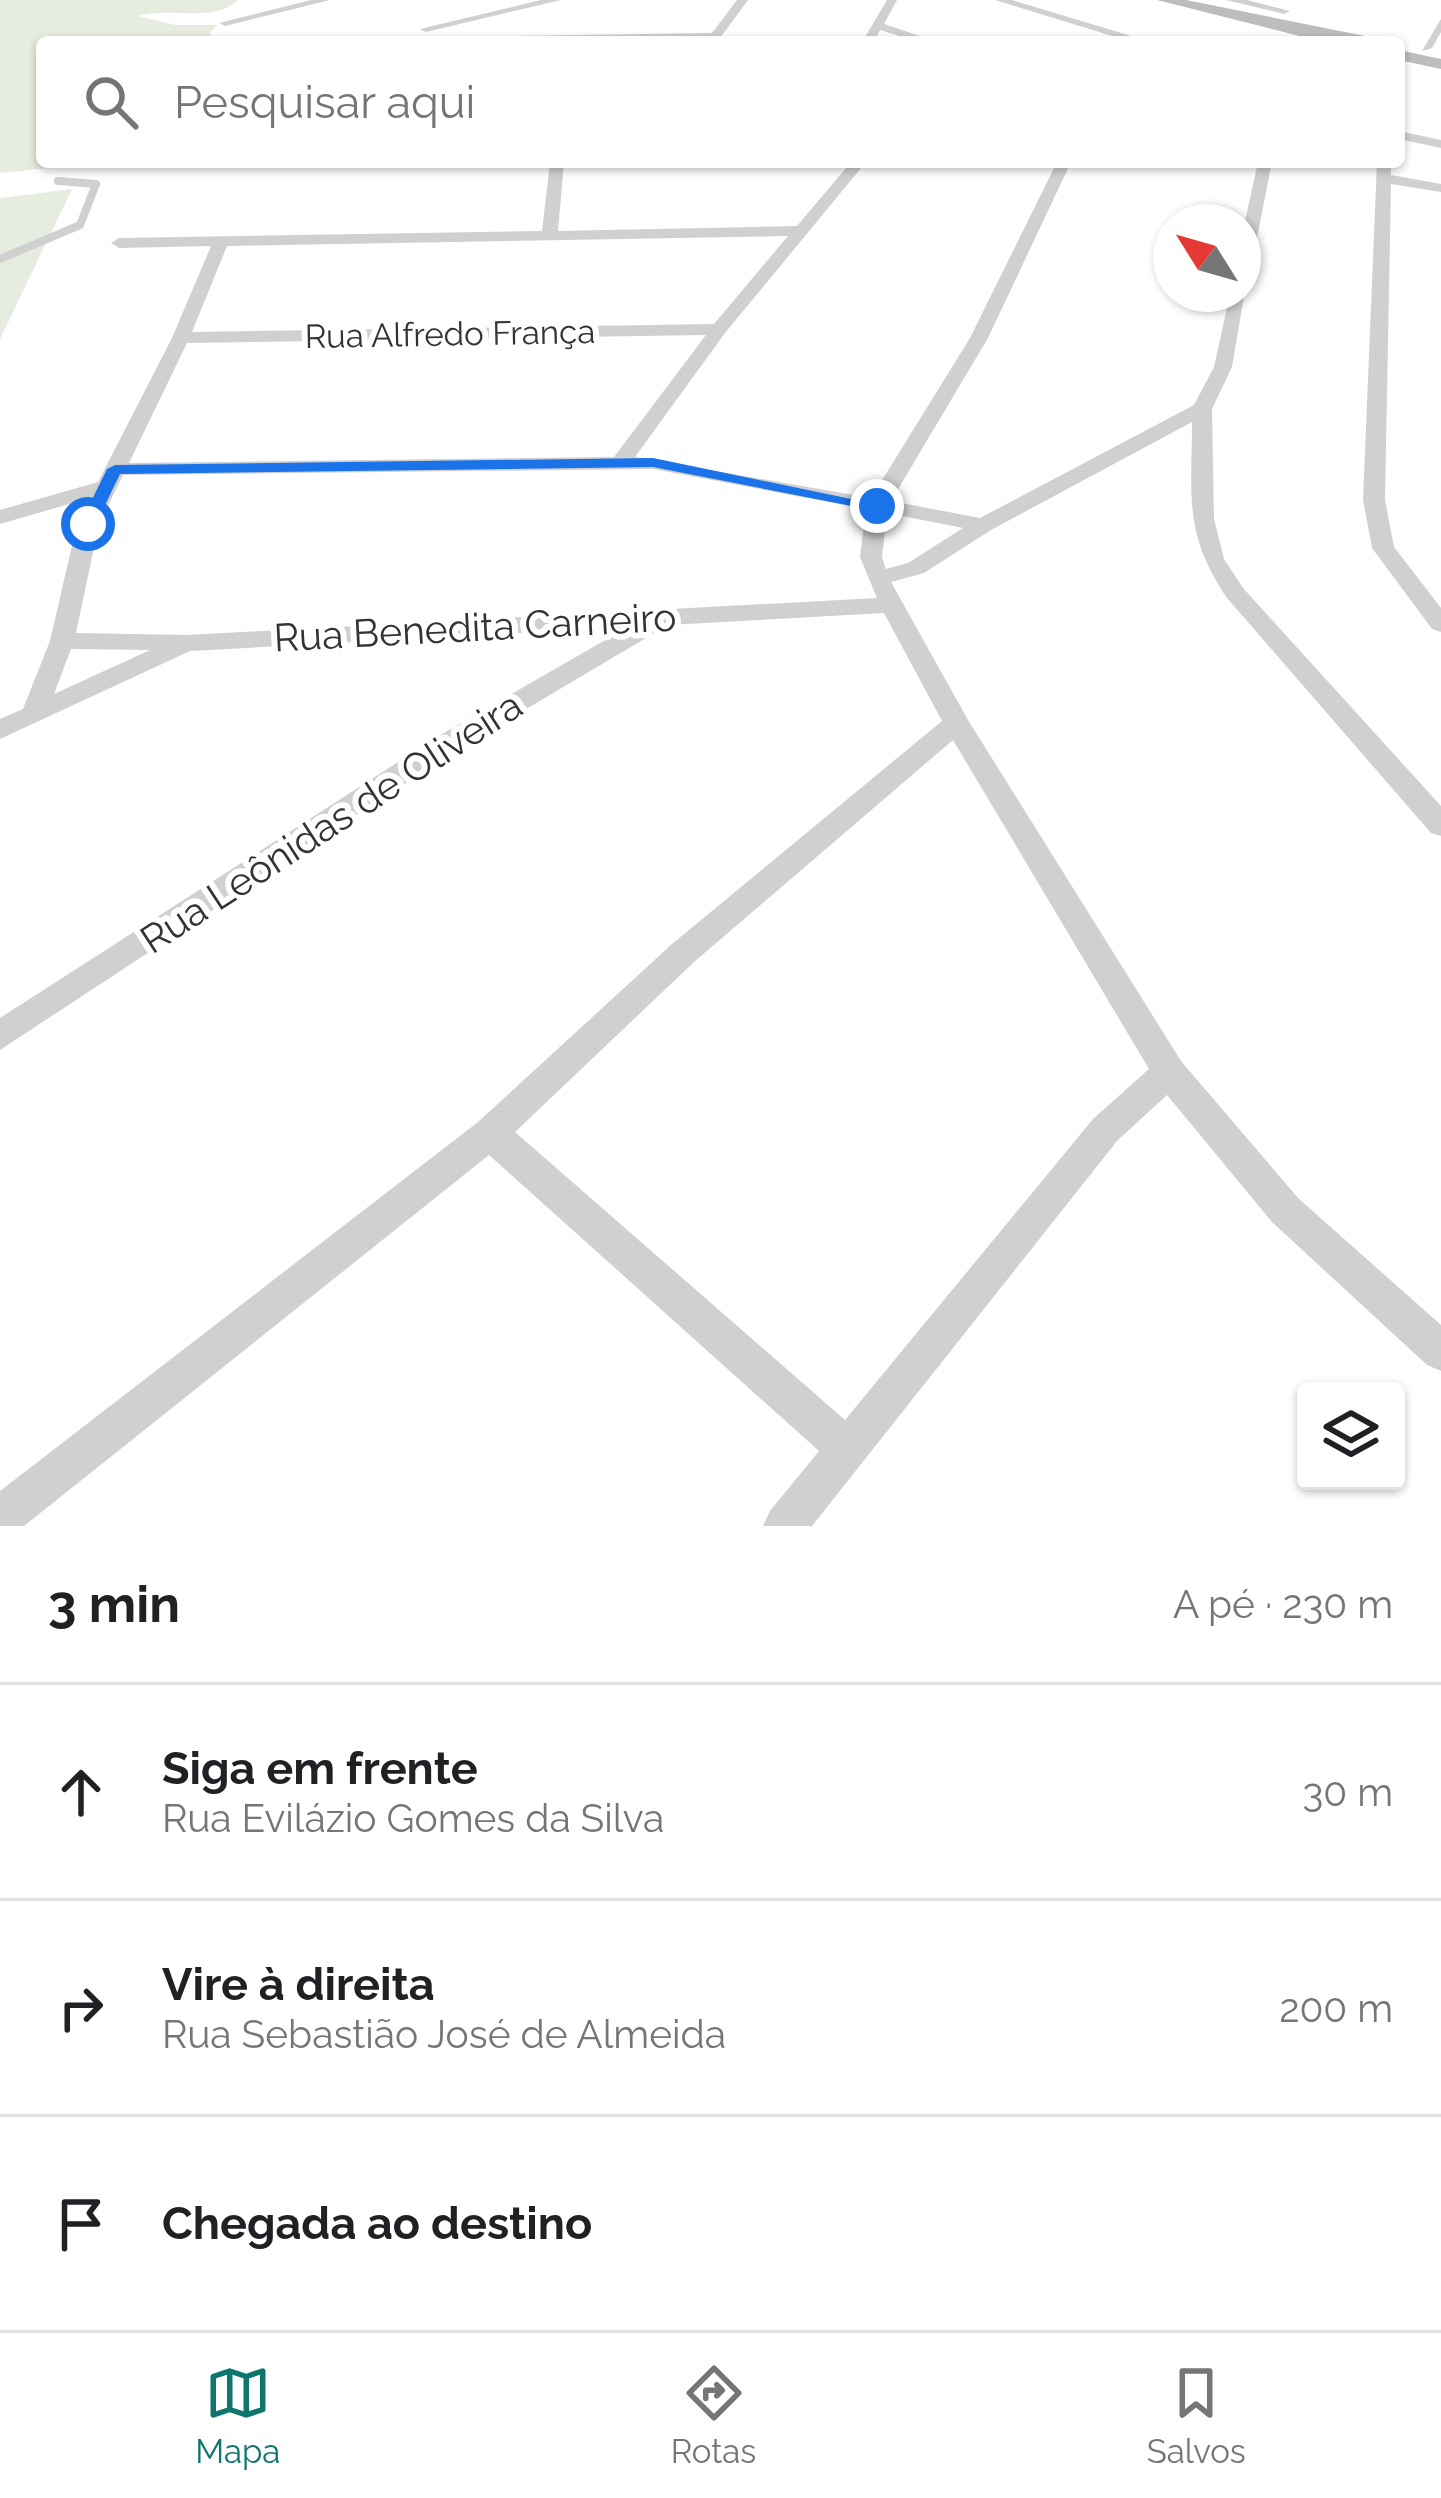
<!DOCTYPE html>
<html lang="pt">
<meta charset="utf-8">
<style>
:root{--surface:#fff;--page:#f2f2f2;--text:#202124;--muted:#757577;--line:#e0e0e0;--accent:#0f766e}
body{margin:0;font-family:Raleway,sans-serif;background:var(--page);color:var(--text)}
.controls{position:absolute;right:36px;bottom:36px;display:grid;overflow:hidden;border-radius:12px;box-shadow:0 3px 9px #0004}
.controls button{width:108px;height:108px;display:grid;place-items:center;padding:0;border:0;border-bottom:3px solid var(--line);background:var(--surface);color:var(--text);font:60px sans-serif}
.compass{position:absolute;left:1153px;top:204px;width:108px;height:108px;border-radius:50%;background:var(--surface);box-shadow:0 3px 9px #0004;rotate:307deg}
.stop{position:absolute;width:36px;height:36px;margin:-27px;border:9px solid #1a73e8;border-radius:50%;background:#fff}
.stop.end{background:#1a73e8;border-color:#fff;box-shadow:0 3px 12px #0008}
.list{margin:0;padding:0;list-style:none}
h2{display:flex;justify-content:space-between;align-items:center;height:156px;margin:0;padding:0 48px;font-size:51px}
h2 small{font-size:39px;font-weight:400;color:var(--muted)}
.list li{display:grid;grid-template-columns:78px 1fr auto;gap:36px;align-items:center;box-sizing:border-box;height:216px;padding:0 48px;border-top:3px solid var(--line)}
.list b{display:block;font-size:45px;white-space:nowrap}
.list p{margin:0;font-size:39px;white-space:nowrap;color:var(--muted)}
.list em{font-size:39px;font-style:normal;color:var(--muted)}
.icon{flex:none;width:66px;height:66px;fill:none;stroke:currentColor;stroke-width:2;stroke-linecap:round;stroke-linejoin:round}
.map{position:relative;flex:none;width:1441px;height:1526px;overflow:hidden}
.search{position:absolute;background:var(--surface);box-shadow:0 3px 9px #0004;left:36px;right:36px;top:36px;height:132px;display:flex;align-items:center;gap:30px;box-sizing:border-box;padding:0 42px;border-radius:12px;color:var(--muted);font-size:45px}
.sheet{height:804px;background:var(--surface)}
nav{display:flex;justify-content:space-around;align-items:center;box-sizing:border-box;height:168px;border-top:3px solid var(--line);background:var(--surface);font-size:33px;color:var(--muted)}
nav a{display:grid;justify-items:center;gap:6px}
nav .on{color:var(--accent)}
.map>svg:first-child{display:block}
</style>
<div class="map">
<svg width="1441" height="1526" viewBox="0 0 1441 1526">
<rect width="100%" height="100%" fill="#fff"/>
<!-- green -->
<path fill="#e6ecdf" d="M 0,0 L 238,0 C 213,24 169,6 138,16 L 176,25 L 217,25 L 210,32 L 212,42 L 42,42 L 42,162 L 108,162 L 0,173 Z
M 72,189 L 0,339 L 0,198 Z"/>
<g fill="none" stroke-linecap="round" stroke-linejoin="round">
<!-- lane -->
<path stroke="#d0d0d0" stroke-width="8" d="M 0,259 L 80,225 L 96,184 L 58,181"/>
<!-- street -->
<path fill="#d0d0d0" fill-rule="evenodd" d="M 311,0 L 330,0 L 225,26 L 219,23 Z
M 541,0 L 561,0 L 426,32 L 420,29 Z
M 737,0 L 748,0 L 717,42 L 362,42 L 368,38 L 712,33 Z
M 887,0 L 897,0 L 884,24 L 938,42 L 919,42 L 880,30 L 874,42 L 862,42 Z
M 995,0 L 1012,0 L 1151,42 L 1132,42 Z
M 1226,0 L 1247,0 L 1290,11 L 1284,14 Z
M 1441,19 L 1441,32 L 1432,48 L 1422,51 Z
M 1399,131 L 1441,140 L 1441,148 L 1399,139 Z
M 182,162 L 197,162 L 190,166 Z
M 550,162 L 564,162 L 558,231 L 797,226 L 851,162 L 866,162 L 725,333 L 635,457 L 871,498 L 970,338 L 1057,162 L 1071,162 L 988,338 L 891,501 L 980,518 L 1194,405 L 1214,367 L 1230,294 L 1245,290 L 1232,367 L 1212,409 L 1214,519 L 1224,559 L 1243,588 L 1441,806 L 1441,836 L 1431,833 L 1227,598 C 1183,532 1192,498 1192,422 L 991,530 L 924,573 L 891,582 L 968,720 L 1181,1061 L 1298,1198 L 1441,1325 L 1441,1371 L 1427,1365 L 1272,1222 L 1167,1095 L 1117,1141 L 812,1526 L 763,1526 L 770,1511 L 819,1451 L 489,1155 L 24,1526 L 0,1526 L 0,1491 L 478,1122 L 672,944 L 942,721 L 884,613 L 668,625 L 455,751 L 0,1050 L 0,1018 L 437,737 L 628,627 L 190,651 L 0,739 L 0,719 L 23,709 L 50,641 L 77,524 L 90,498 L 0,524 L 0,510 L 98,482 L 172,338 L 211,246 L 119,248 L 111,243 L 119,238 L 542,231 ZM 788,236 L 714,324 L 192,332 L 227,246 ZM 706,335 L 614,457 L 129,463 L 187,343 ZM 653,469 L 866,509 L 860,557 L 877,598 L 187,635 L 76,633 L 99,524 L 123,475 ZM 887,513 L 963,528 L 908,563 L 886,569 L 882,557 ZM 71,649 L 150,650 L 54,694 ZM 953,740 L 1149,1069 L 1093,1119 L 845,1420 L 515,1132 L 694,962 Z
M 1258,162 L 1272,162 L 1251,268 L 1243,273 L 1243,230 Z
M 1377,162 L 1391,162 L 1391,175 L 1441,184 L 1441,192 L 1391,184 L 1385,500 L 1394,547 L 1441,608 L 1441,632 L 1432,629 L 1372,548 L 1363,500 Z"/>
<!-- secondary -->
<path fill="#bdbdbd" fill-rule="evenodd" d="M 1157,0 L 1186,0 L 1395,42 L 1323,42 Z
M 1399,50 L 1441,59 L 1441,69 L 1399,60 Z"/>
</g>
<!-- route -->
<path fill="#1a73e8" d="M 653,458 L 885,506 L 877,511 L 653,467 L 120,474 L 94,528 L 80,524 L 107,469 L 115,465 Z"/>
<g text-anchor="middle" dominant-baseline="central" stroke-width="12" stroke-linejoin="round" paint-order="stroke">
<!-- far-street labels -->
<g font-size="33" fill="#333" stroke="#fff">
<text transform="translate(450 334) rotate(-1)">Rua Alfredo França</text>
</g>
<!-- street labels -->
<g font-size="39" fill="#333" stroke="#fff">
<text transform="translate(475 627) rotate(-3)">Rua Benedita Carneiro</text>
<text transform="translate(331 822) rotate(-33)">Rua Leônidas de Oliveira</text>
</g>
</g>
</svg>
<div class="controls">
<button><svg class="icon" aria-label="layers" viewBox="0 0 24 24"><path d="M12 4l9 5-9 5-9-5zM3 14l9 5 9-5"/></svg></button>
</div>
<svg class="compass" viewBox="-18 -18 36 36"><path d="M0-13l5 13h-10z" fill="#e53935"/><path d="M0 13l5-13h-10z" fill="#757577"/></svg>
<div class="stop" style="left:88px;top:524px"></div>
<div class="stop end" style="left:877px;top:506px"></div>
<div class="search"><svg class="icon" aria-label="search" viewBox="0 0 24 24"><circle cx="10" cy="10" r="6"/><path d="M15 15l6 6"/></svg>Pesquisar aqui</div>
</div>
<section class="sheet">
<h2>3 min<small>A pé · 230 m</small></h2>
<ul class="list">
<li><svg class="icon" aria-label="ahead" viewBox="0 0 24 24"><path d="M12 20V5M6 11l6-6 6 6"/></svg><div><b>Siga em frente</b><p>Rua Evilázio Gomes da Silva</p></div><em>30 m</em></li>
<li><svg class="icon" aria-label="right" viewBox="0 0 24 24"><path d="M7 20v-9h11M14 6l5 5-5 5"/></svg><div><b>Vire à direita</b><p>Rua Sebastião José de Almeida</p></div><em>200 m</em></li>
<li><svg class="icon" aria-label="arrive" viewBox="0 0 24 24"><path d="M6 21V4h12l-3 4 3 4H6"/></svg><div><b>Chegada ao destino</b></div></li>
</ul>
</section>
<nav>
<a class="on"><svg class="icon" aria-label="map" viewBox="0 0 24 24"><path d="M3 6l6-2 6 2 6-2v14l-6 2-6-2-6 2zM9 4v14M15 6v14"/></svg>Mapa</a>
<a><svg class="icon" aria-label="directions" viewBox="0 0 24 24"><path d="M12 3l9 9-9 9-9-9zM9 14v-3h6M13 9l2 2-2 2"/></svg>Rotas</a>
<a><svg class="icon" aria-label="saved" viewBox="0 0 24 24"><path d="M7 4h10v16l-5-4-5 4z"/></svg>Salvos</a>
</nav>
